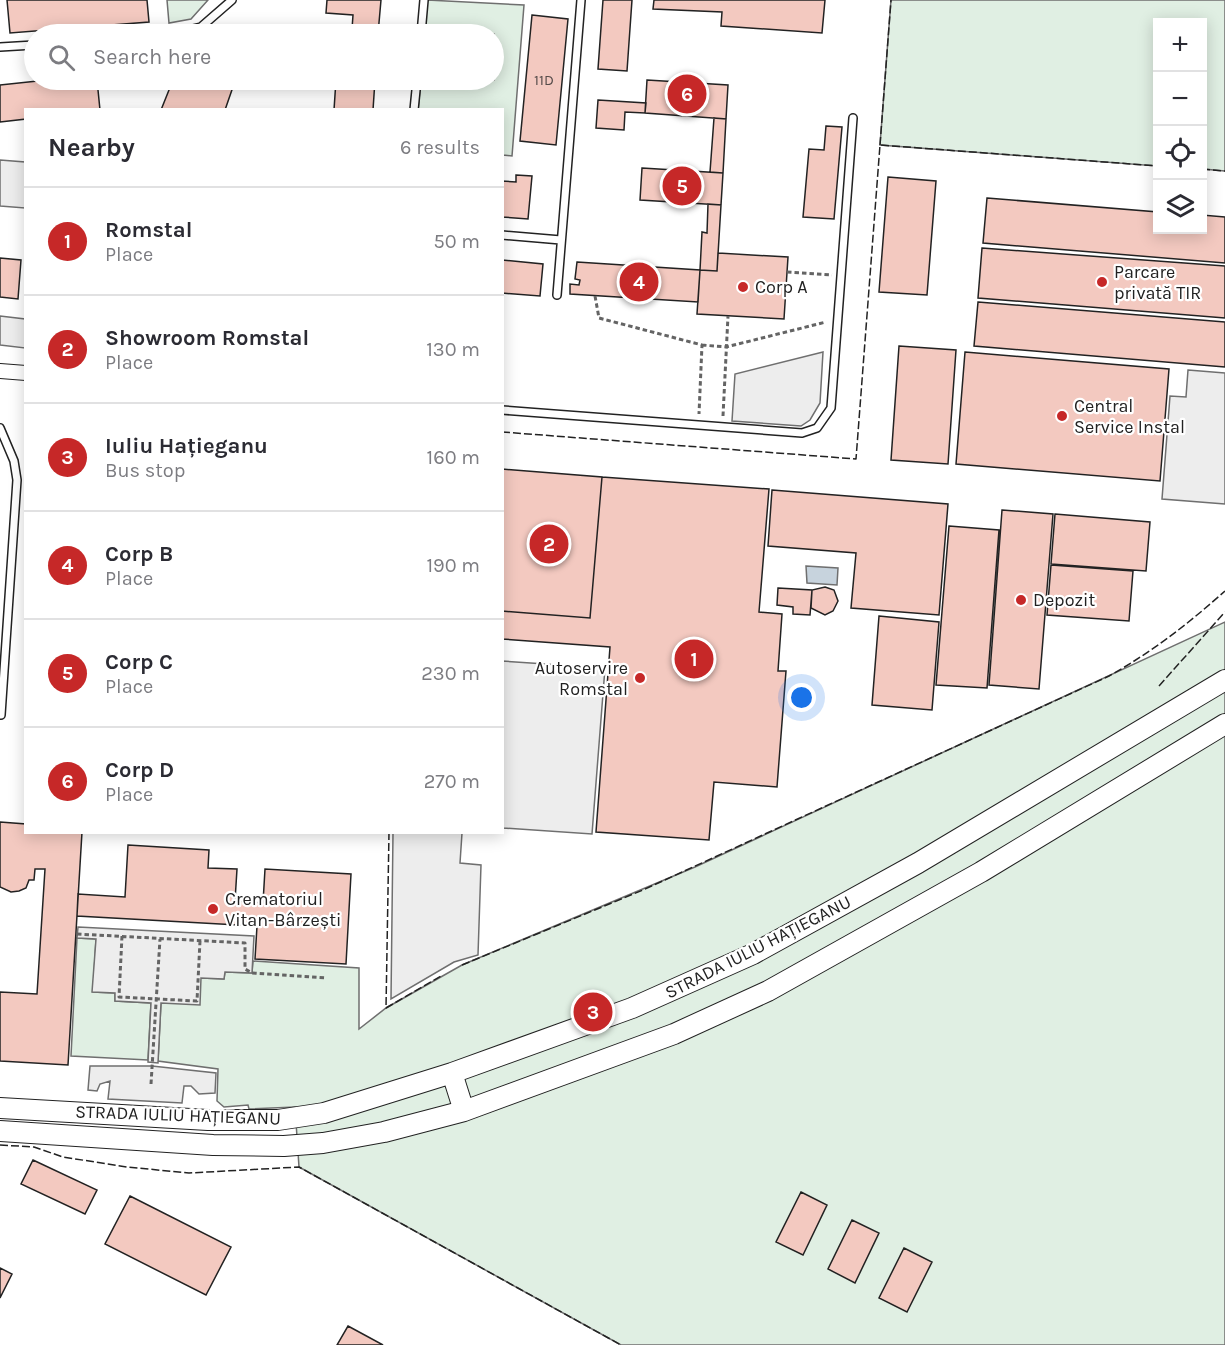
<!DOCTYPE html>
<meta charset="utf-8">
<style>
:root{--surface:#fff;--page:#f2f2f3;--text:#2b2b33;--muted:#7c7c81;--line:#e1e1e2;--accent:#c62828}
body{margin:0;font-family:Karla,sans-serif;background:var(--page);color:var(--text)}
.controls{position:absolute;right:18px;top:18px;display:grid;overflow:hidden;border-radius:0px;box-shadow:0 3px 15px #0003}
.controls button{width:54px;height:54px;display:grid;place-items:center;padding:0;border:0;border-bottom:2px solid var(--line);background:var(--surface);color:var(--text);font:30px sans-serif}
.you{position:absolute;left:802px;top:698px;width:21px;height:21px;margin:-15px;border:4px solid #fff;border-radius:50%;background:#1a73e8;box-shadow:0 0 0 9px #1a73e833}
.badge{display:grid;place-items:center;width:39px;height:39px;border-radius:50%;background:var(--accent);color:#fff;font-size:20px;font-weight:700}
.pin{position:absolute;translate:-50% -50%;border:3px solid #fff;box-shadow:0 2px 6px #0006}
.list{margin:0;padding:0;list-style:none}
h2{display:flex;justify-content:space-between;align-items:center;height:78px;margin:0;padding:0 24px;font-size:26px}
h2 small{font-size:20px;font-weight:400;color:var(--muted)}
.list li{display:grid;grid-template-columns:39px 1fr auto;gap:18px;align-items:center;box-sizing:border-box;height:108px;padding:0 24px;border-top:2px solid var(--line)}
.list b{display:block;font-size:22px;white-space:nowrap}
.list p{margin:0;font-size:20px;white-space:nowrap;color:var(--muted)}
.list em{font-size:20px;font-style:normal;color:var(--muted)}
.icon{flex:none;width:33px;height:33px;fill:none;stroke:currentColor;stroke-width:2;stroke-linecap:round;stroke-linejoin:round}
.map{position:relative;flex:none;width:1225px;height:1345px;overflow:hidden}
.search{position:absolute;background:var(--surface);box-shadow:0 3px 15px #0003;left:24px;top:24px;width:480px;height:66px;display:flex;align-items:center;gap:15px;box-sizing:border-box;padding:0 21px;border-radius:33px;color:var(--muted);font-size:22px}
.panel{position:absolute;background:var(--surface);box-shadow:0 3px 15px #0003;left:24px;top:108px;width:480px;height:726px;border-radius:0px}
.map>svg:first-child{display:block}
</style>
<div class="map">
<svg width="1225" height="1345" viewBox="0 0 1225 1345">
<rect width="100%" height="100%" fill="#fff"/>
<!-- green -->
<path fill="#e0efe3" stroke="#6f6f6f" stroke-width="1.5" d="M 167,0 L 208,0 L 191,19 L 169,23 Z
M 427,0 L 524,5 L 512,156 L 503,155 L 502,110 L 418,110 L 421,80 L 494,80 L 494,34 L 424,34 Z
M 891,0 L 1225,0 L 1225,171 L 1203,169 L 1202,22 L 1158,22 L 1157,166 L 880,145 Z
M 1225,622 L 1225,1345 L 621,1345 L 299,1167 L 295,1107 L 249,1109 L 248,1105 L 224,1107 L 217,1101 L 218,1069 L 158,1061 L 161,1003 L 201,978 L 224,979 L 225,972 L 252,973 L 253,961 L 359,968 L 359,1029 L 386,1008 L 462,965 L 695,867 Z
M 77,938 L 96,939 L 93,992 L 115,993 L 115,1001 L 151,1003 L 148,1060 L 71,1056 Z"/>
<!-- parking -->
<path fill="#ededed" stroke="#6f6f6f" stroke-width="1.5" d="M 0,160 L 25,162 L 25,208 L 0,206 Z
M 0,316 L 25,319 L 25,348 L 0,345 Z
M 823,352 L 820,403 L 810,420 L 801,426 L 732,421 L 735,374 Z
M 1188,370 L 1225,373 L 1225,504 L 1162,499 L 1170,396 L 1186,397 Z
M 502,661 L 605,668 L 592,834 L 503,828 Z
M 393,833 L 462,833 L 460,863 L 481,865 L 478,955 L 454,962 L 391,999 Z
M 78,927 L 254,936 L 252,973 L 225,972 L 224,979 L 201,978 L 200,1005 L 161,1003 L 158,1063 L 148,1062 L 151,1003 L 115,1001 L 115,993 L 92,992 L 96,939 L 77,938 Z
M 90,1066 L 152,1066 L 216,1073 L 215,1093 L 199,1094 L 191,1086 L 184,1086 L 182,1103 L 108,1099 L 110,1081 L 100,1084 L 97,1091 L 88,1090 Z"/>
<!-- water -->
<path fill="#c7d3dd" stroke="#6f6f6f" stroke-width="1.5" d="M 806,566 L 838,568 L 837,585 L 807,583 Z"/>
<!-- building -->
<path fill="#f3c9c0" stroke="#222" stroke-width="1.5" d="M 7,0 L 147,0 L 149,22 L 10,33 Z
M 327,0 L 381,0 L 378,34 L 339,34 L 340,29 L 352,29 L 353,15 L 326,13 Z
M 603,0 L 632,0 L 627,71 L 598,69 Z
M 654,0 L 825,0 L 822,33 L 721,26 L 722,12 L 653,9 Z
M 532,15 L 568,19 L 556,145 L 520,141 Z
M 47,80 L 97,80 L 100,110 L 26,110 L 26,119 L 0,122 L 0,85 Z
M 173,80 L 230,80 L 235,81 L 225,110 L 161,110 Z
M 336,80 L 375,80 L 373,110 L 334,110 Z
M 647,80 L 728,85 L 726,119 L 645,113 Z
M 598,100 L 646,103 L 645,113 L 625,112 L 624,130 L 596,128 Z
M 714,118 L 726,119 L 723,173 L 710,172 Z
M 826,126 L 842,127 L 834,219 L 803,217 L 809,149 L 824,150 Z
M 642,168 L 723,173 L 721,205 L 640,200 Z
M 516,175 L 532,176 L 528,219 L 502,217 L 502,181 L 516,182 Z
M 888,177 L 936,181 L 927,295 L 879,292 Z
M 987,198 L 1158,212 L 1158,230 L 1202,230 L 1202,215 L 1225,217 L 1225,263 L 983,243 Z
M 708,204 L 721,205 L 717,271 L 700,270 L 702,232 L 707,233 Z
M 982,248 L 1225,266 L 1225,318 L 978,298 Z
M 718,253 L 788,257 L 784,319 L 697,314 L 700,270 L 717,271 Z
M 0,258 L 21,260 L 18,299 L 0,297 Z
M 502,260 L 543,264 L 540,296 L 502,293 Z
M 577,262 L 700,270 L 698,302 L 570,294 L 570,284 L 579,285 L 580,280 L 575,279 Z
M 978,302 L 1225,322 L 1225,367 L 974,346 Z
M 899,346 L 956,350 L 948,464 L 891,460 Z
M 965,352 L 1169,369 L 1160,481 L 956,464 Z
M 502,469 L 602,477 L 590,618 L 502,611 Z
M 602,477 L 769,489 L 759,612 L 782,614 L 778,671 L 786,671 L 777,787 L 714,782 L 709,840 L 596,832 L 610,647 L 502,639 L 502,611 L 590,618 Z
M 772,490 L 948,504 L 939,615 L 851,608 L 856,553 L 768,546 Z
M 1002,510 L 1053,514 L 1039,689 L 989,685 Z
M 1055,514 L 1150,522 L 1146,571 L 1051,564 Z
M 949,526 L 999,530 L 987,688 L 936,685 Z
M 1051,565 L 1133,571 L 1129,621 L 1047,615 Z
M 825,587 L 834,590 L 838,601 L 833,611 L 825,615 L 811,608 L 812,590 Z
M 778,588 L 812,590 L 810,615 L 793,614 L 793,607 L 777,605 Z
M 879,616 L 939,622 L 932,710 L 872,705 Z
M 0,822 L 26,824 L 26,832 L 82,832 L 68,1065 L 0,1061 L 0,992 L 37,994 L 45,869 L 35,869 L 34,880 L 29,880 L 26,888 L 19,891 L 11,892 L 0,887 Z
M 128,845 L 209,850 L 208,868 L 237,869 L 235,901 L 263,903 L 265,869 L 351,874 L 346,964 L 255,959 L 257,926 L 77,916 L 78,894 L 125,897 Z
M 33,1160 L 97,1190 L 85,1214 L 21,1184 Z
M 801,1192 L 827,1205 L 803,1255 L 776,1242 Z
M 130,1196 L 231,1247 L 206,1295 L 105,1244 Z
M 852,1220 L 879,1233 L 855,1283 L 828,1269 Z
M 904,1248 L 932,1262 L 907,1312 L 879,1298 Z
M 0,1268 L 12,1274 L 0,1298 Z
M 348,1326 L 383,1345 L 337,1345 Z"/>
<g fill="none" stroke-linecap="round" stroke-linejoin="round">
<defs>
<path id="service" d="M 171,34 L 201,27 L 232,0
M 421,34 L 424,0
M 0,47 L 34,45
M 414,110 L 417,80
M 502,235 L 561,240
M 557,295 L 581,0
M 502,410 L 802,433 L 817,428 L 831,408 L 853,118
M 0,428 L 14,461 L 17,480 L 1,715"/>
<path id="minor" d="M 0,371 L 26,373"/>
<path id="secondary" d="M 452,1073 L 464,1111
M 0,1108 L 208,1120 L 278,1120 L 324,1113 L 452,1073 L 632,1008 L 753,954 L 918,863 L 1225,680
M 0,1131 L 213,1145 L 284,1146 L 323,1143 L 384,1132 L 464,1111 L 674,1034 L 768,991 L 981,872 L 1225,724"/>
</defs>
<!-- service casing -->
<use href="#service" stroke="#222" stroke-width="10"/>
<!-- minor casing -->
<use href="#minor" stroke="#222" stroke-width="16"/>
<!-- secondary casing -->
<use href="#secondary" stroke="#222" stroke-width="22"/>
<!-- path -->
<path stroke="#646464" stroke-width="3" stroke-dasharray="4.5 3" stroke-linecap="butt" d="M 787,272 L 832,275
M 595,296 L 599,318 L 702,345 L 699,414
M 702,345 L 726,347 L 826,322
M 723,416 L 728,316
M 77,934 L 245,943 L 245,969 L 252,973 L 327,978
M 122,936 L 119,997 L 197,1001 L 200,941
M 151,1084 L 160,939"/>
<!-- service -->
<use href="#service" stroke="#fff" stroke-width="7"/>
<!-- minor -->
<use href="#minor" stroke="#fff" stroke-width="14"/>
<!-- secondary -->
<use href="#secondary" stroke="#fff" stroke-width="20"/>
<!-- fence -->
<path stroke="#222" stroke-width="1.5" stroke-dasharray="8 3" stroke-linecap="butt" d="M 880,145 L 891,0
M 1202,169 L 1225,171
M 502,432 L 856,459 L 880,145 L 1158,166
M 1159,686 L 1225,612
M 389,832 L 386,1008 L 441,976
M 462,965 L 643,890 L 1109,676 C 1152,652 1188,624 1225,591
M 0,1145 L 34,1147 L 63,1157 L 127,1167 L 189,1173 L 299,1167 L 621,1345"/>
</g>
<!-- markers -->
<g fill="#c62828" stroke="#fff" stroke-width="2">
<circle cx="1102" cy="282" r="6"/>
<circle cx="743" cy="287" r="6"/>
<circle cx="1062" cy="416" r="6"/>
<circle cx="1021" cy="600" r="6"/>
<circle cx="640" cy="678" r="6"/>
<circle cx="213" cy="909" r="6"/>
</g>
<g text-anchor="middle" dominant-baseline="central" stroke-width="4.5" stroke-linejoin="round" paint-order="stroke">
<!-- number labels -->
<g font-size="15" fill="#564c4a">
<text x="544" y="80">11D</text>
</g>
<!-- poi labels -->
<g font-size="18" fill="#222" stroke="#fff" text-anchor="start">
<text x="1114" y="272">Parcare<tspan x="1114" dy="21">privată TIR</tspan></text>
<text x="755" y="287">Corp A</text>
<text x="1074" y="406">Central<tspan x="1074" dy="21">Service Instal</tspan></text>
<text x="1033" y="600">Depozit</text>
<text x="628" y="668" text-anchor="end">Autoservire<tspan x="628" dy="21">Romstal</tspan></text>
<text x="225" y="899">Crematoriul<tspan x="225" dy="21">Vitan-Bârzești</tspan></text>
</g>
<!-- street labels -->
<g font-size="18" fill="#222" stroke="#fff">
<text transform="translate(758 947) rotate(-27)">STRADA IULIU HAȚIEGANU</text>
<text transform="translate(178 1115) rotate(2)">STRADA IULIU HAȚIEGANU</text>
</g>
</g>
</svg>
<div class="controls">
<button>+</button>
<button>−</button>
<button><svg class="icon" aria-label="locate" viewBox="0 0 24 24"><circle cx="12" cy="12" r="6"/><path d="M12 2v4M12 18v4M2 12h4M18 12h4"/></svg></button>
<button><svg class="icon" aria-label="layers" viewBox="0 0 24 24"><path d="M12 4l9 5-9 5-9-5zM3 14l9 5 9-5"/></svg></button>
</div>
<div class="you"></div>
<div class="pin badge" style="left:694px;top:659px">1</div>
<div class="pin badge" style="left:549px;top:544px">2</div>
<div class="pin badge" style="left:593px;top:1012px">3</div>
<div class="pin badge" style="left:639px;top:282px">4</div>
<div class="pin badge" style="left:682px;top:186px">5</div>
<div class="pin badge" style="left:687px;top:94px">6</div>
<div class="search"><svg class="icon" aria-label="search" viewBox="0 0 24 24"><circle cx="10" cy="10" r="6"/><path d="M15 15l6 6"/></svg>Search here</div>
<section class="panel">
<h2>Nearby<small>6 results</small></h2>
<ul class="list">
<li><span class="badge">1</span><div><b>Romstal</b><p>Place</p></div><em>50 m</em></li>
<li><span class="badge">2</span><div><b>Showroom Romstal</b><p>Place</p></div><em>130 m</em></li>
<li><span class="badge">3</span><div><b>Iuliu Hațieganu</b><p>Bus stop</p></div><em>160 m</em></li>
<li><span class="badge">4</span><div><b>Corp B</b><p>Place</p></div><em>190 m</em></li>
<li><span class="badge">5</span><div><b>Corp C</b><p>Place</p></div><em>230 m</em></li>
<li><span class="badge">6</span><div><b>Corp D</b><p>Place</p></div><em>270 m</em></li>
</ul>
</section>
</div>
